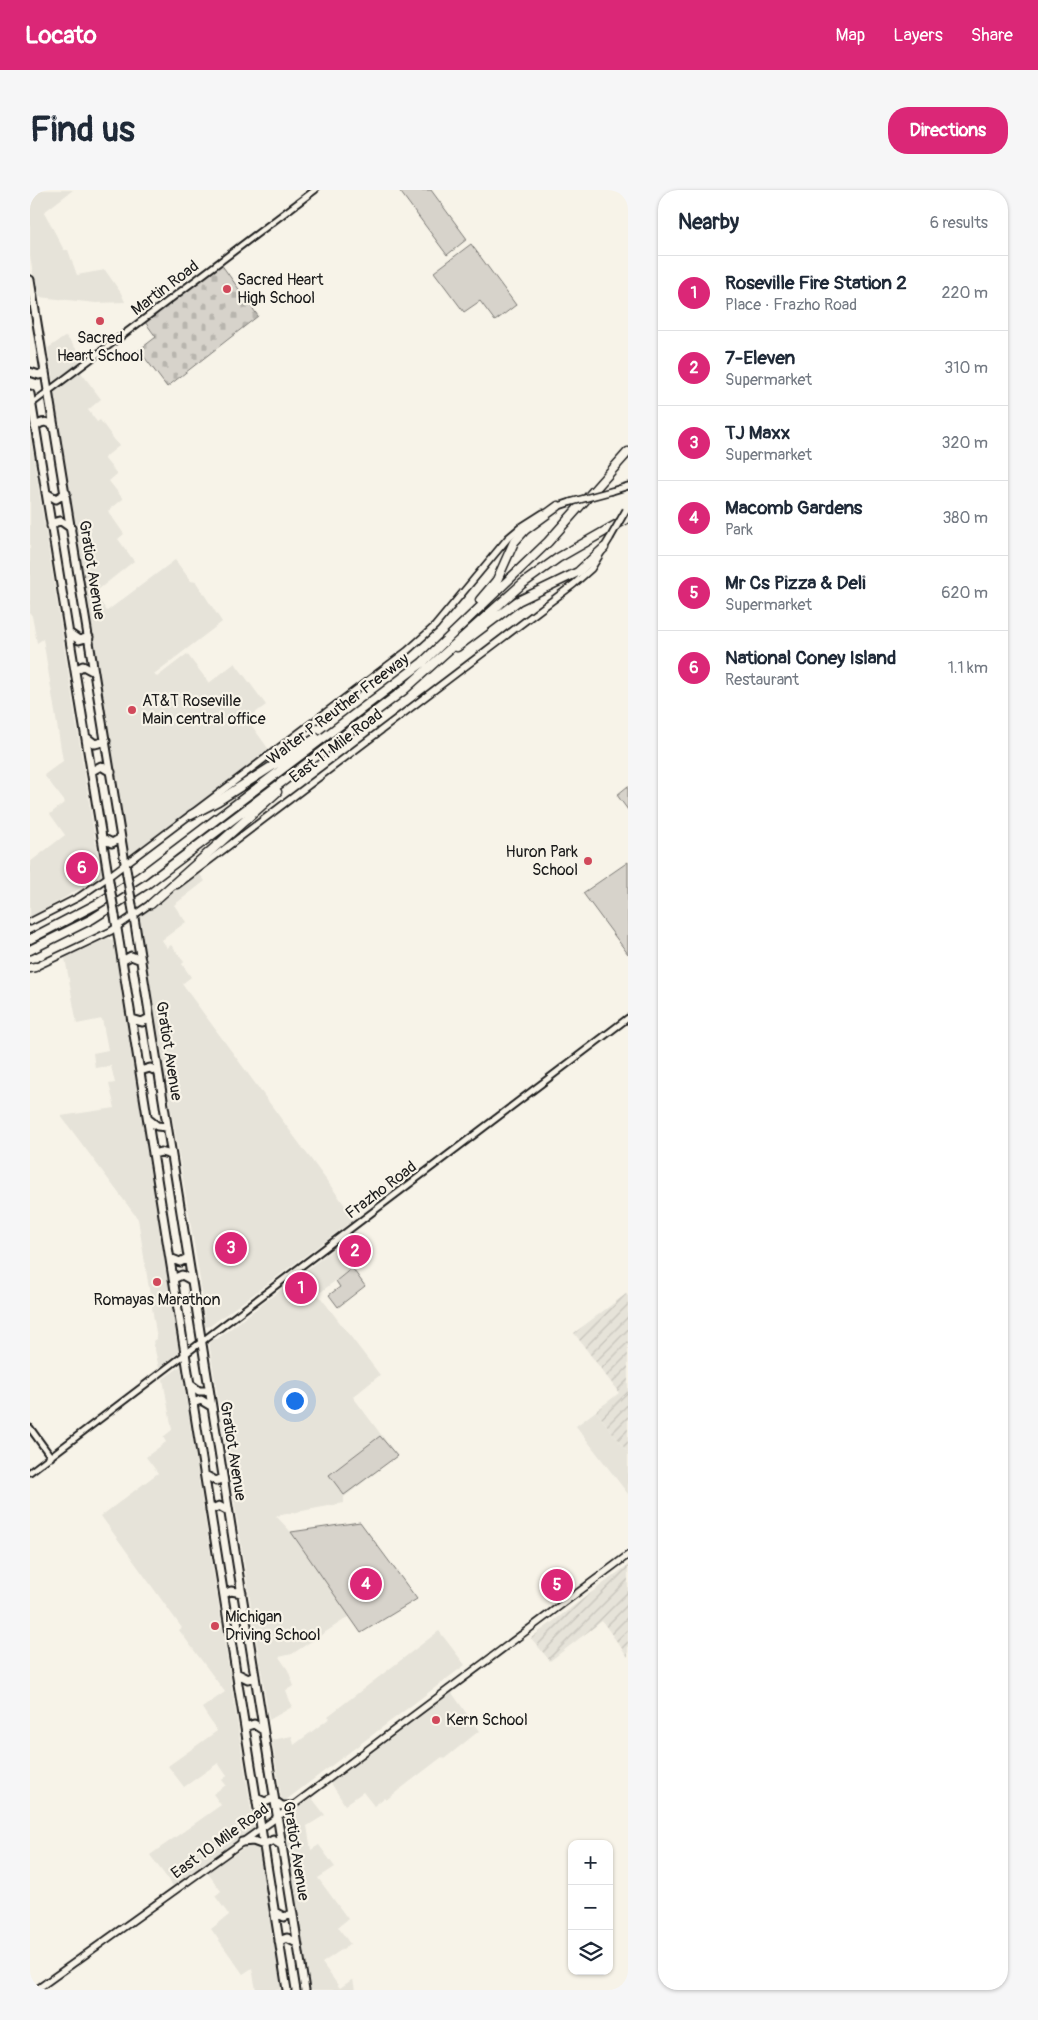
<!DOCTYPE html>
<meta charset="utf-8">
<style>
:root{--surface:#fff;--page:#f6f6f7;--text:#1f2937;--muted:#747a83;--line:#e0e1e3;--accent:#db2777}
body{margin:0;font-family:Pangolin,sans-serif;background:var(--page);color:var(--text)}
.controls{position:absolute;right:15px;bottom:15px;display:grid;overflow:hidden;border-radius:10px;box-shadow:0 1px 4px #0004}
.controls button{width:45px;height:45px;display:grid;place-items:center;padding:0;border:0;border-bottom:1px solid var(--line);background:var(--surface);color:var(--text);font:25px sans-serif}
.you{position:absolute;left:264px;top:1210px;width:18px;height:18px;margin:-12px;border:4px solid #fff;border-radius:50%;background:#1a73e8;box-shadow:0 0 0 8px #1a73e833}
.badge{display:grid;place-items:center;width:32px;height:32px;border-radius:50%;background:var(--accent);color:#fff;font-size:16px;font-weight:700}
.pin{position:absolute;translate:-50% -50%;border:2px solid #fff;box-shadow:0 1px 5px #0006}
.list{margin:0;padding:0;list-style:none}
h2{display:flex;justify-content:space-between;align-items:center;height:65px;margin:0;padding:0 20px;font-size:21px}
h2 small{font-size:16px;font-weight:400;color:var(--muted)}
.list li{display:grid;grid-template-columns:32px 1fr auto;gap:15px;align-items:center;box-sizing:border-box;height:75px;padding:0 20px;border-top:1px solid var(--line)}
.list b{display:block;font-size:19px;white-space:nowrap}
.list p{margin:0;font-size:16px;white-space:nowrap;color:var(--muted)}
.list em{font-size:16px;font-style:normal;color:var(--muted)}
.icon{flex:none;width:28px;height:28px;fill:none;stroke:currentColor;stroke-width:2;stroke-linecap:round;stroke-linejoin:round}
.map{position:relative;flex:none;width:598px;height:1800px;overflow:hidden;border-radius:20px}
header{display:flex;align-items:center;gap:30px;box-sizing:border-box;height:70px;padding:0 25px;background:var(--accent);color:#fff}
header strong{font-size:24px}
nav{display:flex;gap:28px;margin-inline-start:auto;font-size:18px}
.intro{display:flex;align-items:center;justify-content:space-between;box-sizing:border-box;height:120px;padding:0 30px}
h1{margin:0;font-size:35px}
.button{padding:12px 22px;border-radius:20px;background:var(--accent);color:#fff;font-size:18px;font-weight:700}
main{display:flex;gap:30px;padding:0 30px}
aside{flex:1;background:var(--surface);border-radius:20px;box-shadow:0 1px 4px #0004}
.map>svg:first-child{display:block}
</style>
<header>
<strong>Locato</strong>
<nav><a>Map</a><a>Layers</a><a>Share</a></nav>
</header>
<div class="intro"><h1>Find us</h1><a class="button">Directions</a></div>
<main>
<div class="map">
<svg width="598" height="1800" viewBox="0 0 598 1800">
<defs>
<pattern id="industrial-furrows" width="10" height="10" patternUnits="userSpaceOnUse" patternTransform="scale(1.25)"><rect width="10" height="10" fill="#e6e3d9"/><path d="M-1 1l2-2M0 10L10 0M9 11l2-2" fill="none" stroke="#c5c2ba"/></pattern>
<pattern id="cemetery-stones" width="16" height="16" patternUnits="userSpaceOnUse" patternTransform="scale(1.25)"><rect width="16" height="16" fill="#d7d3cb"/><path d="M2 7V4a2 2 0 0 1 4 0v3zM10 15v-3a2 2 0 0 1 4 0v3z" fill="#b8b5ae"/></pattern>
</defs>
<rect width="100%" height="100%" fill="#f7f3e8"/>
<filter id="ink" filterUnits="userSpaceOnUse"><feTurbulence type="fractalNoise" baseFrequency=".02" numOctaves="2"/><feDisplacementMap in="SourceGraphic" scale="10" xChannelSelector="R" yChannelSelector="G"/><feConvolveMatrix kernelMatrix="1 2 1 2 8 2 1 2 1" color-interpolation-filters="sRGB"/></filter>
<g filter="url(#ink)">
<!-- built -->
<path fill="#e6e3d9" d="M 0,0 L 43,0 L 14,22 L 34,60 L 38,60 L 47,85 L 75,80 L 91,103 L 95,112 L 66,113 L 9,107 L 7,106 L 0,66 Z
M 36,146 L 54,169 L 23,192 L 18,158 Z
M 50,181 L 71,209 L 58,220 L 67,232 L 70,230 L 89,256 L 74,268 L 87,284 L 79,291 L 93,309 L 78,321 L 94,344 L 88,349 L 104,371 L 64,403 L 77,421 L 145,370 L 161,391 L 166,392 L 192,432 L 124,484 L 127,487 L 157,464 L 179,493 L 205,473 L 236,515 L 217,529 L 240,561 L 101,664 L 98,661 L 95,651 L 23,203 Z
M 0,244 L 71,686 L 0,728 L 0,672 L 35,645 L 20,624 L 35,612 L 14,585 L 33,571 L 13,449 L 7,453 L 2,426 L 0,423 Z
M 168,682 L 175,691 L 144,715 L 156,732 L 132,750 L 137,758 L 141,755 L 154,772 L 152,774 L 161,787 L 152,794 L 325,1029 L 180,1136 L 175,1137 L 172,1102 L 109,729 L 110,726 Z
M 78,748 L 84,751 L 94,811 L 151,1161 L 129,1178 L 123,1151 L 127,1149 L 108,1029 L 31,926 L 85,918 L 79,894 L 85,893 L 81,876 L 65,878 L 63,863 L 78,860 L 72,829 L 47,834 L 35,768 Z
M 323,1044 L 337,1063 L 320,1076 L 322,1078 L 288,1104 L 350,1185 L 323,1207 L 367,1266 L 314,1307 L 314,1313 L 246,1326 L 261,1342 L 320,1426 L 262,1464 L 249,1467 L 258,1480 L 264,1496 L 256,1500 L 262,1517 L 239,1530 L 179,1153 L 184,1149 L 187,1149 Z
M 151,1176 L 224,1638 L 143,1696 L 120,1665 L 191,1615 L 183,1604 L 196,1595 L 192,1590 L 197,1586 L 188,1573 L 154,1597 L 138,1576 L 187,1541 L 172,1518 L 195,1502 L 149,1440 L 152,1438 L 71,1326 L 128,1283 L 116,1267 L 136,1252 L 133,1247 L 142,1240 L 133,1189 Z
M 566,1221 L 598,1263 L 598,1304 L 546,1236 Z
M 409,1441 L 435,1475 L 252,1613 L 242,1550 L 262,1546 L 264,1555 L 300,1528 L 298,1526 Z
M 422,1503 L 449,1541 L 414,1569 L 412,1567 L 356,1610 L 354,1608 L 344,1616 L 333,1602 L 315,1615 L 301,1593 Z
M 282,1608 L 295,1625 L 277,1636 L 281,1660 L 289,1655 L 305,1677 L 288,1688 L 318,1729 L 308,1737 L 320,1754 L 292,1773 L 310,1798 L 323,1789 L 325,1800 L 280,1800 L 253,1633 L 254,1627 Z
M 222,1653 L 230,1656 L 253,1800 L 226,1800 L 222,1778 L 213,1784 L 181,1739 L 199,1725 L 185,1706 L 191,1701 L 177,1682 Z"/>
<!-- industrial -->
<path fill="url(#industrial-furrows)" d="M 596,1104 L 598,1106 L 598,1263 L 566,1221 L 589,1203 L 544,1143 Z
M 598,1375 L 598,1467 L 572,1431 L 520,1471 L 501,1448 Z"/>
<!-- green -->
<path fill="#d7d3cb" stroke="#7a7874" d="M 369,0 L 401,0 L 437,49 L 417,65 Z
M 441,54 L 486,115 L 465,131 L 450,111 L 434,122 L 404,82 Z
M 598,596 L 598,620 L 587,605 Z
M 598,672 L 598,764 L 553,703 Z
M 322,1078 L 335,1096 L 308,1117 L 299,1105 L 310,1097 L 306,1091 Z
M 350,1246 L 367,1266 L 314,1305 L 299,1285 Z
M 330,1332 L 387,1409 L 331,1443 L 261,1342 Z"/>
<!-- cemetery -->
<path fill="url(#cemetery-stones)" stroke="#7a7874" d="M 191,74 L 228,126 L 137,197 L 109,160 L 126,147 L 115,132 Z"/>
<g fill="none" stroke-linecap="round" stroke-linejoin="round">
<defs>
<path id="tertiary" d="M 0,215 L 285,0
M 0,1238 L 21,1267
M 0,1282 L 598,828"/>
<path id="secondary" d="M 582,301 L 598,296
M 526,317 L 541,312
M 147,695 L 544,394 L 561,379 L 580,348
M 0,732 L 49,707 L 78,687 L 377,461 L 405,436 L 478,348 L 491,337 L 513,323
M 3,778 L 81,741 L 123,712
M 6,1800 L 253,1623 L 598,1365"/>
<path id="primary" d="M 0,90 L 97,685
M 0,182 L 9,185 L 15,181
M 0,204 L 80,697
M 5,237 C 12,231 17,231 24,236
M 16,303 L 26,309 L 36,303
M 21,336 L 26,332 L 31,331 L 41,338
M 39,443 L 49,450 L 59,447
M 45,480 L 53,476 L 64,482
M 56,547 L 65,554 L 76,551
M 62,581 L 71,576 L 81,582
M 72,648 L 82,653 L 91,648
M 102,715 L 275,1800
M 85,726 L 257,1800
M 92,771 L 101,766 L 111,770
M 102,829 L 112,832 L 120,828
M 110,881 L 120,878 L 128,882
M 118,929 L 127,936 L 137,937
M 123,964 L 131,962 L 141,965
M 140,1068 L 150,1072 L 158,1068
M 143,1089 L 152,1085 L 161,1090
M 161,1195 L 169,1201 L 179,1201
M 163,1213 L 171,1210 L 181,1216
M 175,1285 L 186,1291 L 193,1288
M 180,1320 L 189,1316 L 198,1321
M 194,1404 L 201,1401 L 212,1403
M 206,1483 L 218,1489 L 225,1486
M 215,1537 L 224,1534 L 233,1540
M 226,1608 L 235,1612 L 244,1608
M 245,1611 L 252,1616 L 262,1616
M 212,1652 L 223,1651 L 234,1655
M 234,1655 L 243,1650 L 251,1655
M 245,1722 L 254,1727 L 262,1724
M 249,1751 L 257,1748 L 267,1753"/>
<path id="motorway" d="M 450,410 L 467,390 L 484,352 L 495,340 L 528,316
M 427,457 L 488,411 L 548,382 L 574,358
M 161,625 L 188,611 L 286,548
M 121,714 L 247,602
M 0,749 L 69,713 L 110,687 L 392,473 L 518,352 L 598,262
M 0,760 L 62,729 L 117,694 L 374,500 L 492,394 L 528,368 L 598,328
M 0,778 L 5,777"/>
</defs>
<!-- tertiary casing -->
<use href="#tertiary" stroke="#1c1c1c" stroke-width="9"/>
<!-- secondary casing -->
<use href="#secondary" stroke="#1c1c1c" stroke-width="9"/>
<!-- primary casing -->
<use href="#primary" stroke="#1c1c1c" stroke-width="11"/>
<!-- motorway casing -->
<use href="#motorway" stroke="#1c1c1c" stroke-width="11"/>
<!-- tertiary -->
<use href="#tertiary" stroke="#f7f3e8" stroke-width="5"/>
<!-- secondary -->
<use href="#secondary" stroke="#f7f3e8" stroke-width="5.5"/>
<!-- primary -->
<use href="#primary" stroke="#f7f3e8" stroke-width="7"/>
<!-- motorway -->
<use href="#motorway" stroke="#f7f3e8" stroke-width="8"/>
<defs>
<path id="secondary-bridge" d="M 541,312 L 582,301
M 580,348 L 596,320"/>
<path id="primary-bridge" d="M 97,685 L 102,715
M 80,697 L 85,726"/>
</defs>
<!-- secondary-bridge casing -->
<use href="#secondary-bridge" stroke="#1c1c1c" stroke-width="9" stroke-linecap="butt"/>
<!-- primary-bridge casing -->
<use href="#primary-bridge" stroke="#1c1c1c" stroke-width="11" stroke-linecap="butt"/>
<!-- secondary-bridge -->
<use href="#secondary-bridge" stroke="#f7f3e8" stroke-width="5.5"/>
<!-- primary-bridge -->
<use href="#primary-bridge" stroke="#f7f3e8" stroke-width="7"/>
</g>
</g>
<!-- markers -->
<g fill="#d1495b" stroke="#f7f3e8" stroke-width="2">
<circle cx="197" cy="99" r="5"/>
<circle cx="70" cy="131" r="5"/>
<circle cx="102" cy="520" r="5"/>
<circle cx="558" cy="671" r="5"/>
<circle cx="127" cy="1092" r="5"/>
<circle cx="185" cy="1436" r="5"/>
<circle cx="406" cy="1530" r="5"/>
</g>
<g text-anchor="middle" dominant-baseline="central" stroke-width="4.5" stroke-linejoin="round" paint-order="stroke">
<!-- poi labels -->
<g font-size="16" fill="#1c1c1c" stroke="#f7f3e8" text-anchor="start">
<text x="207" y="90">Sacred Heart<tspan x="207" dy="18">High School</tspan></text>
<text x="70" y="148" text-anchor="middle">Sacred<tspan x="70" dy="18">Heart School</tspan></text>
<text x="112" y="511">AT&amp;T Roseville<tspan x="112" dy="18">Main central office</tspan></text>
<text x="548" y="662" text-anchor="end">Huron Park<tspan x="548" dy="18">School</tspan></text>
<text x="127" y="1110" text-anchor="middle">Romayas Marathon</text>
<text x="195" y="1427">Michigan<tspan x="195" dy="18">Driving School</tspan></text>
<text x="416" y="1530">Kern School</text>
</g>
<!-- street labels -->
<g font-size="16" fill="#1c1c1c" stroke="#f7f3e8">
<text transform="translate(135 98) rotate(-37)">Martin Road</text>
<text transform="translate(62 380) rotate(81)">Gratiot Avenue</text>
<text transform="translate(308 519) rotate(-37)">Walter P Reuther Freeway</text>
<text transform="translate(306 556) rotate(-37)">East 11 Mile Road</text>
<text transform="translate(139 861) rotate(81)">Gratiot Avenue</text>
<text transform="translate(351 1000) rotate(-37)">Frazho Road</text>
<text transform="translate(203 1261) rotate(81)">Gratiot Avenue</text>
<text transform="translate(190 1651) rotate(-36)">East 10 Mile Road</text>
<text transform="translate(266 1661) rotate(81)">Gratiot Avenue</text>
</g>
</g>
</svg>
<div class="controls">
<button>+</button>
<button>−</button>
<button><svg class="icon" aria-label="layers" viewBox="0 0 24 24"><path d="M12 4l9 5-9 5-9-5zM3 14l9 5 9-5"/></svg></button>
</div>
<div class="you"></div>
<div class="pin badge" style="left:271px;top:1098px">1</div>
<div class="pin badge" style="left:325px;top:1061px">2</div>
<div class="pin badge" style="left:201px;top:1058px">3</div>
<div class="pin badge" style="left:336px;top:1394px">4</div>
<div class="pin badge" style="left:527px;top:1395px">5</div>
<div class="pin badge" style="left:52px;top:678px">6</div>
</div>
<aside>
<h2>Nearby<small>6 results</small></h2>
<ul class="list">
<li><span class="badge">1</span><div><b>Roseville Fire Station 2</b><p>Place · Frazho Road</p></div><em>220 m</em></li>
<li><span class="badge">2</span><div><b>7-Eleven</b><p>Supermarket</p></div><em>310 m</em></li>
<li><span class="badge">3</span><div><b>TJ Maxx</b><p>Supermarket</p></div><em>320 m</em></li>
<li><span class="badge">4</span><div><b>Macomb Gardens</b><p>Park</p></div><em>380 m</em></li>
<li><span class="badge">5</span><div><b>Mr Cs Pizza &amp; Deli</b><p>Supermarket</p></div><em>620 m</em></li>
<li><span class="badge">6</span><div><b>National Coney Island</b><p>Restaurant</p></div><em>1.1 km</em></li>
</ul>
</aside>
</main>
